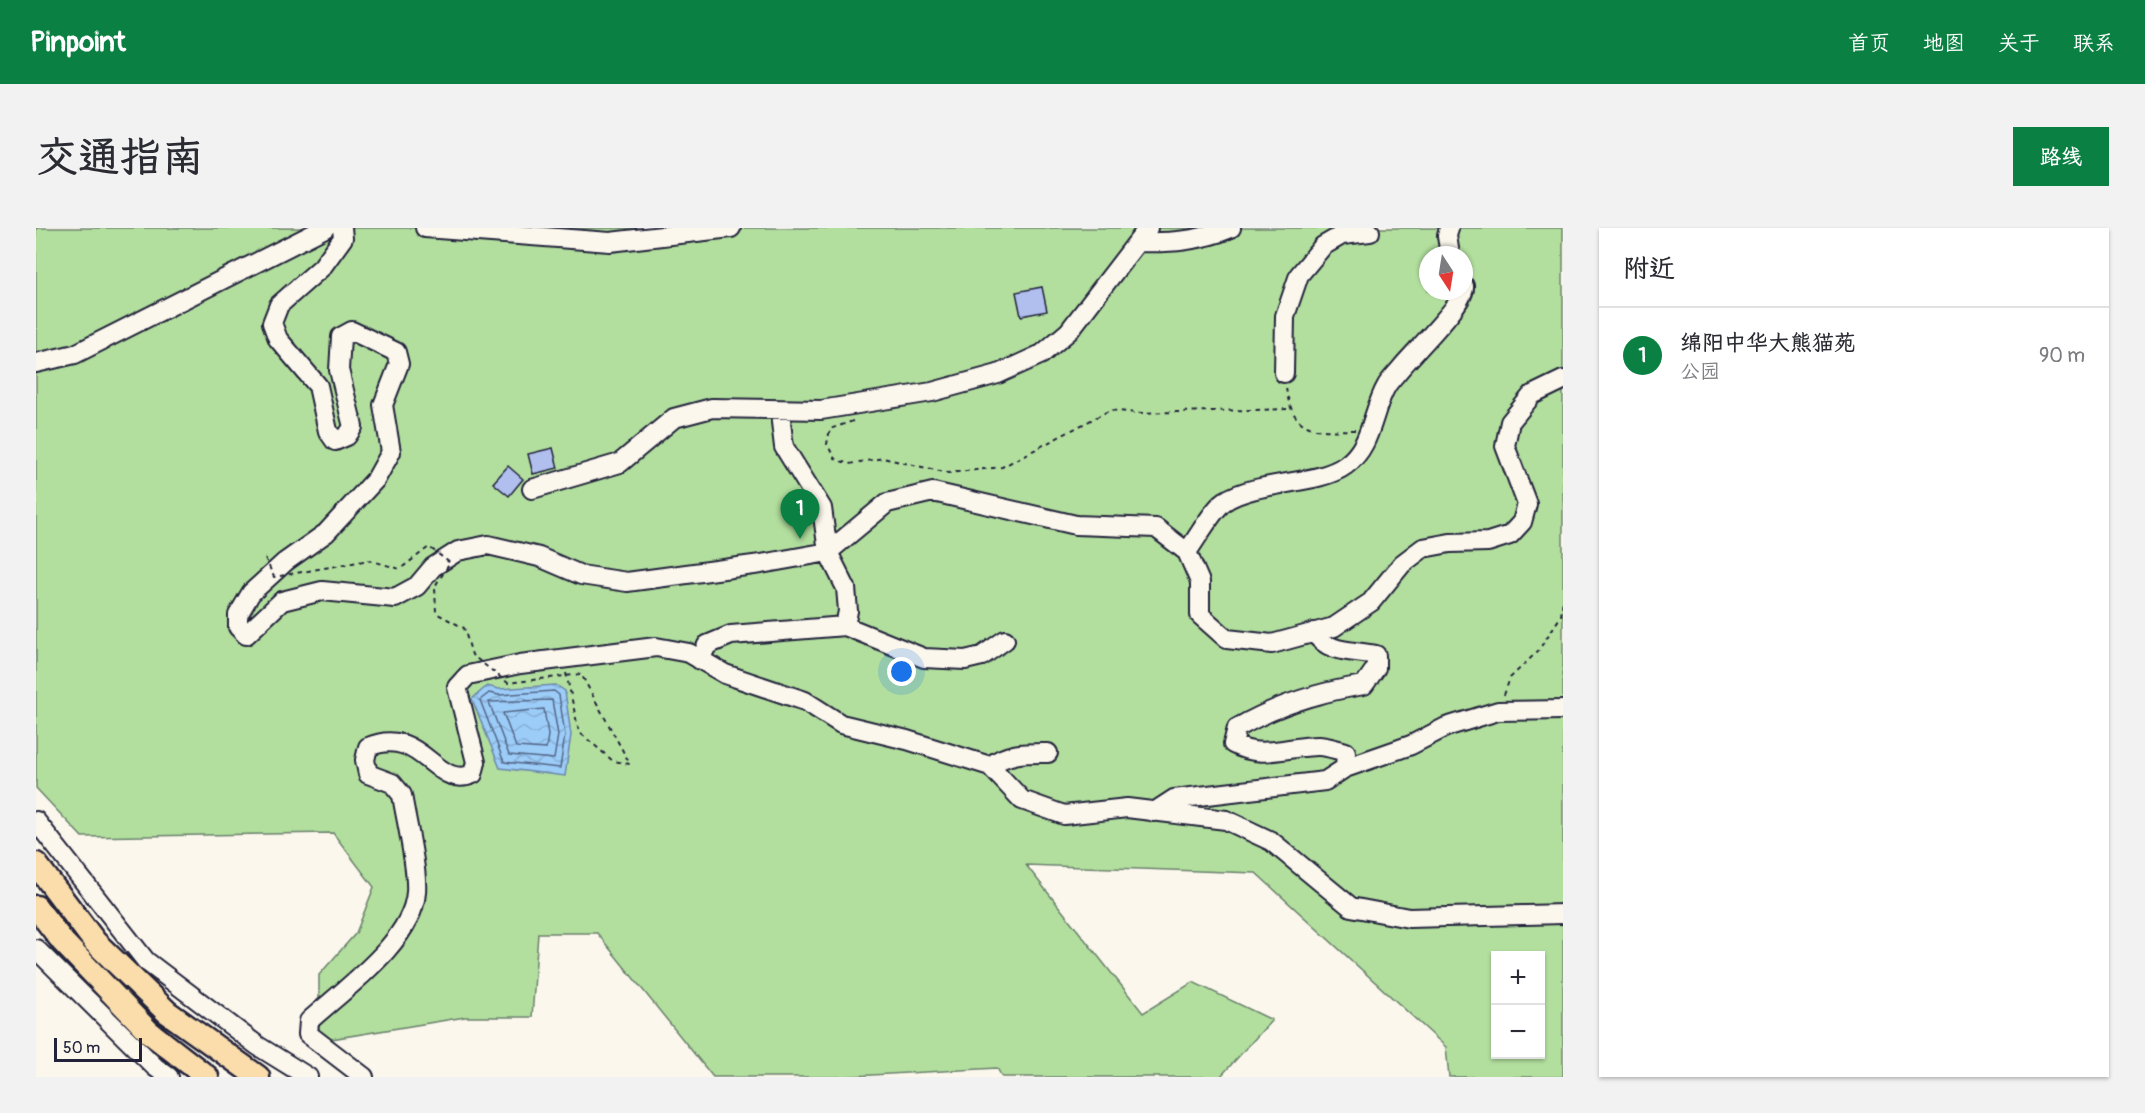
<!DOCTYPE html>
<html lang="zh">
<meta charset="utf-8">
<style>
:root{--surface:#fff;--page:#f2f2f3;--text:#2b2b33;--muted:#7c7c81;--line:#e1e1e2;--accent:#0b8043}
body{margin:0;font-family:Pangolin,"LXGW WenKai TC",sans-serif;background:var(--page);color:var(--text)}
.controls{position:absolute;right:18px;bottom:18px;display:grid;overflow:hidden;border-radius:0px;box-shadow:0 2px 4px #0004}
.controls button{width:54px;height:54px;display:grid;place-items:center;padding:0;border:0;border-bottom:2px solid var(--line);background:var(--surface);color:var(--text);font:30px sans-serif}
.compass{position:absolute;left:1383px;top:18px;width:54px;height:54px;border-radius:50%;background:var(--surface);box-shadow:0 2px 4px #0004;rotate:168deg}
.scale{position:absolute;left:18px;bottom:15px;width:88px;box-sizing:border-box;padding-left:6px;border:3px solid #22223b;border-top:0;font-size:16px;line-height:21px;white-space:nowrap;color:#22223b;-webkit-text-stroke:4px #fbf7ec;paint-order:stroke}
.you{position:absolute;left:866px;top:444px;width:21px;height:21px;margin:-15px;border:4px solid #fff;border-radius:50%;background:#1a73e8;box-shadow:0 0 0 9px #1a73e833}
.badge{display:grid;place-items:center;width:39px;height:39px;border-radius:50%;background:var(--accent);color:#fff;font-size:20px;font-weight:700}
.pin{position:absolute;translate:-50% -50px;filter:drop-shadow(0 2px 3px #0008)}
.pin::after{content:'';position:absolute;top:32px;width:21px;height:18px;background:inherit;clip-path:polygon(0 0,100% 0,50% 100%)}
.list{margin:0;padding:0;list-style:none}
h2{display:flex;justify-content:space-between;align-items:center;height:78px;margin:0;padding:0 24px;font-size:26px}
h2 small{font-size:20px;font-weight:400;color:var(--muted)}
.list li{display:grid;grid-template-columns:39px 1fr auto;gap:18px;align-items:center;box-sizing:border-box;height:96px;padding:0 24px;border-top:2px solid var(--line)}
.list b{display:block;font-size:22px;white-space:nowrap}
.list p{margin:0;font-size:20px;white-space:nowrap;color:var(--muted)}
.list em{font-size:20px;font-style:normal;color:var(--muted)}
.map{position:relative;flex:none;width:1527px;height:849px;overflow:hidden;border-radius:0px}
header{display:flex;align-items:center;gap:36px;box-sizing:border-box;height:84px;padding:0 30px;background:var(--accent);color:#fff}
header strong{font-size:28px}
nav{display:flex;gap:33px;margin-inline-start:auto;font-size:21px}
.intro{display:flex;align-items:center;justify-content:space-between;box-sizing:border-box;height:144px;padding:0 36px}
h1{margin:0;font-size:42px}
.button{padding:15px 27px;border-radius:0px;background:var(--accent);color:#fff;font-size:21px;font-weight:700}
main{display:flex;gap:36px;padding:0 36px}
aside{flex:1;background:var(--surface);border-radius:0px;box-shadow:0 2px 4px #0004}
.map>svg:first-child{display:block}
</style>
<header>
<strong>Pinpoint</strong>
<nav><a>首页</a><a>地图</a><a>关于</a><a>联系</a></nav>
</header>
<div class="intro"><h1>交通指南</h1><a class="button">路线</a></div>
<main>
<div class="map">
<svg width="1527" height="849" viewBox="0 0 1527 849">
<defs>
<pattern id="water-waves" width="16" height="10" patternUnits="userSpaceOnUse" patternTransform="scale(1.5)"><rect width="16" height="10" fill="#9cccf8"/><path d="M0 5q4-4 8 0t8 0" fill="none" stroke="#86afd6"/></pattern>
</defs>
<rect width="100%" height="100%" fill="#fbf7ec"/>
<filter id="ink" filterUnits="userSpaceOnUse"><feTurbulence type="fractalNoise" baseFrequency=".0167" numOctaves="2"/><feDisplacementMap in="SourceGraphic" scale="12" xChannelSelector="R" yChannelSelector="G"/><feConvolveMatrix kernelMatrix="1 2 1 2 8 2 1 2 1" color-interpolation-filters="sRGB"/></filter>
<g filter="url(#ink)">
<!-- green -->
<path fill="#b2df9e" stroke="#6a806c" stroke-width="1.5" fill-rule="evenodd" d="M 0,0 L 1527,0 L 1527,849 L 1413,849 L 1410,819 L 1220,645 L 990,637 L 1107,785 L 1157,754 L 1236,792 L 1184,849 L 966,849 L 961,840 L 799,849 L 677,849 L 561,705 L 502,705 L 496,789 L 429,789 L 283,813 L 283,747 L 320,705 L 338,659 L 297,605 L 46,609 L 0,560 ZM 1392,27 L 1428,27 L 1428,63 L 1392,63 ZM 1460,728 L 1504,728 L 1504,826 L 1460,826 Z"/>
<!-- water -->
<path fill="url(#water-waves)" stroke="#6b88ac" stroke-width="1.5" d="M 520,457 L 529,463 L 535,507 L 529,548 L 464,540 L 436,471 L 451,458 L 463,461 Z"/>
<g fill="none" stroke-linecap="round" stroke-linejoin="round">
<!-- shore -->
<path stroke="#536687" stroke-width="1.5" d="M 518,463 L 523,467 L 529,507 L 524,540 L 468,534 L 444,472 L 453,465 L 463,467 Z
M 516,472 L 522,507 L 518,531 L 473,527 L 453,474 Z
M 508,481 L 512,507 L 510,521 L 480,519 L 467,485 Z"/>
</g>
<!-- building -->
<path fill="#b1bfef" stroke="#22223b" stroke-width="1.5" d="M 1006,59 L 1011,83 L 985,88 L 980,64 Z
M 517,220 L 522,240 L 497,246 L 492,226 Z
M 472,238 L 487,251 L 473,268 L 457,255 Z"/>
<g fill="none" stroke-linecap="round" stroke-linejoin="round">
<defs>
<path id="minor" d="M 306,0 L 307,10 L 286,39 L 243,77 L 236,95 L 242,111 L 282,158 L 292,203 L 299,213 L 311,208 L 317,199 L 303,142 L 305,109 L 316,103 L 360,124 L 363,136 L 347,177 L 355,224 L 340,251 L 290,305 L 249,334 L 215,365 L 202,387 L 202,399 L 210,407 L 246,373 L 286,363 L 359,370 L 381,358 L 397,339 L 422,323 L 452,317 L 503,329 L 545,347 L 591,354 L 725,336 L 792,324 L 851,275 L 897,264 L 1040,297 L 1120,300 L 1151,324 L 1164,354 L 1164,387 L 1191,411 L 1236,416 L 1298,399 L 1335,374 L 1366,336 L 1387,320 L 1414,315 L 1452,314 L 1474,307 L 1486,294 L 1491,276 L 1469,218 L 1474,194 L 1496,167 L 1527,152
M 389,0 L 574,14 L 695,0
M 1413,0 L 1411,8 L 1414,27
M 1102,14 C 1135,15 1164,13 1195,0
M 0,135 L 39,126 L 289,0
M 1248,145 L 1249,88 L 1263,47 L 1287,18 L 1306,7 L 1334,4
M 748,182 L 745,194 L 748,219 L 786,280 L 792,324 L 810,360 L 812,383 L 809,398
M 496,261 L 584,235 L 638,190 L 676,180 L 785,182 L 896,164 L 962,146 L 1006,126 L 1033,103 L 1112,0
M 1151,324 C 1160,312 1177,281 1189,273 C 1222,252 1282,258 1310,237 C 1337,217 1335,184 1351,157 C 1355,151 1361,145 1365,140 C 1377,125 1431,73 1428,58
M 664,432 L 671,417 L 695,407 L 809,398 L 888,430 L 929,432 L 946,428 L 969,412
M 954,538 C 972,524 990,525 1012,525
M 1309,540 L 1375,517 L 1410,499 L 1462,483 L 1527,482
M 1118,584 L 1138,571 L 1289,553 L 1309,540 L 1310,524 C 1301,522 1291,518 1282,518 C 1252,518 1225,532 1197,516 L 1201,500 C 1241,477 1282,464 1328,457 L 1340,440 L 1340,427 C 1316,422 1292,426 1278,404
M 0,593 L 110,733 L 222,818 L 272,849
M 0,721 L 119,839 L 133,849
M 328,849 L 272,806 L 273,793 C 308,761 377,713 380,664 C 382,641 370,592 366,567 L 356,555 L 332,546 L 329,532 L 332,519 C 386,496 399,563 437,546 L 440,534 L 421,459 L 432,447 L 484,436 L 620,419 L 653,425 L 689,446 L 769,473 L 805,496 L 871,512 L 954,538 L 986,572 L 1028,587 L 1091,580 L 1190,592 L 1235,613 L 1315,679 L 1373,690 L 1527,686"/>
<path id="major" d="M 0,636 L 59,714 L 131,784 L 222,849
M 0,679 L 27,714 L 113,804 L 171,849"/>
</defs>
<!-- minor casing -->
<use href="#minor" stroke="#22223b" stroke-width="22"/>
<!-- major casing -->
<use href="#major" stroke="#22223b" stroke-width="27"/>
<!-- path -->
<path stroke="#22223b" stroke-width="2" stroke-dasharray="4.5 4.5" stroke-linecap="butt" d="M 1250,160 C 1257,206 1279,203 1319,202
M 817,193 L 794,201 L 791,216 L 799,231 L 813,236 L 847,230 L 912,245 L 966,239 L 1074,182 L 1101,185 L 1253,181
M 530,445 L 543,504 L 577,533
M 1468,467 L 1474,450 L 1502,423 L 1525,388 L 1527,371"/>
<!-- minor -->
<use href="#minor" stroke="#fbf7ec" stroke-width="18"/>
<!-- major -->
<use href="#major" stroke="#faddab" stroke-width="22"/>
<!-- path-bridge -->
<path stroke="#22223b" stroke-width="2" stroke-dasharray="4.5 4.5" stroke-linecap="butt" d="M 229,330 L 238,349 L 333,332 L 364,341 L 393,319 L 414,335 L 399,358 L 400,385 L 428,400 L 436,427 L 472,455 L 545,446 L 594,536 L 577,533"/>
</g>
</g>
</svg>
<div class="controls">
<button>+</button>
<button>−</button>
</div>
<svg class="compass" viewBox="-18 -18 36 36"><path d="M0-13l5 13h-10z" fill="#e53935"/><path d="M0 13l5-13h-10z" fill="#7c7c81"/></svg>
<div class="scale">50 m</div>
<div class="you"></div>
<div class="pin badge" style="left:764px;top:311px">1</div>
</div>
<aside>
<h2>附近<small></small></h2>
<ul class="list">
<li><span class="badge">1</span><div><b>绵阳中华大熊猫苑</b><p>公园</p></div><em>90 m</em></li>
</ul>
</aside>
</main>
